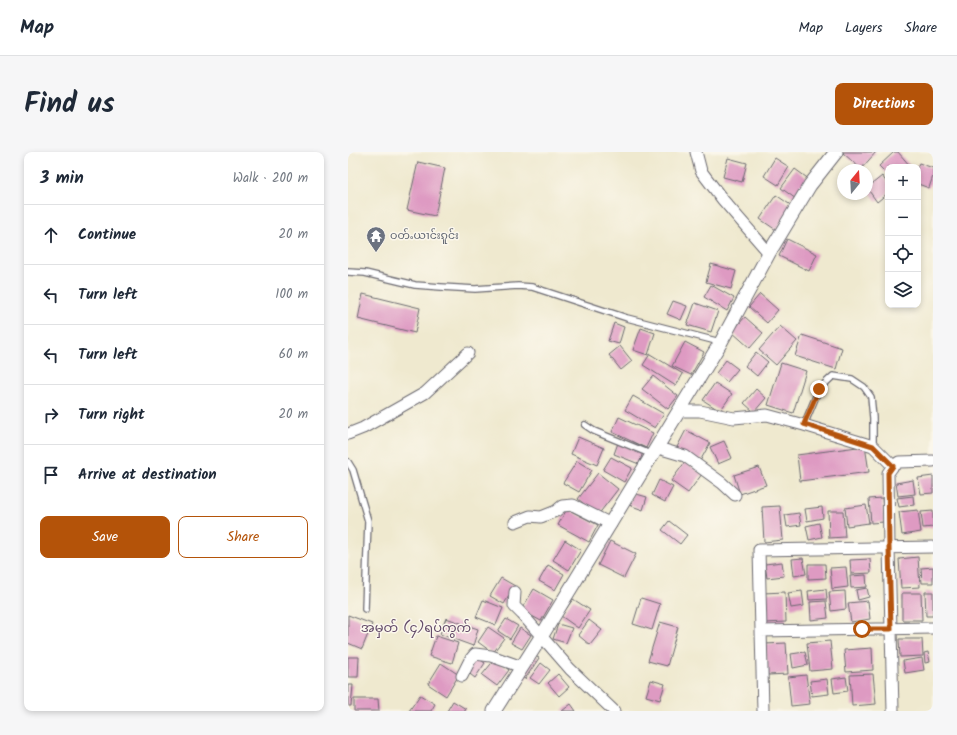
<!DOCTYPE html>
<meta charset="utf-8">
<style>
:root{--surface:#fff;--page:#f6f6f7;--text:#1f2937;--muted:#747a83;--line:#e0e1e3;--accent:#b45309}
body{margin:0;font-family:Kalam,"Noto Sans Myanmar",sans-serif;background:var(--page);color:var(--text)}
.controls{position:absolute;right:12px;top:12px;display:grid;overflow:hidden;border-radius:8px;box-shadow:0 2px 6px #0003}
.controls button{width:36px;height:36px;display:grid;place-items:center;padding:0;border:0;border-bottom:1px solid var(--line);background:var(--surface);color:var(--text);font:20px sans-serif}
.compass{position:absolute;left:489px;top:12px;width:36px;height:36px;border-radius:50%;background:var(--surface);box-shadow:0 2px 6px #0003;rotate:18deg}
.stop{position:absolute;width:12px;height:12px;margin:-9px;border:3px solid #b45309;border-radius:50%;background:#fff}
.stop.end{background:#b45309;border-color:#fff;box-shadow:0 1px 4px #0008}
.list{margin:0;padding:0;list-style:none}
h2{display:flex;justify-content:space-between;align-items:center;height:52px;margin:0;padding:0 16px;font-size:17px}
h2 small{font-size:13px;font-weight:400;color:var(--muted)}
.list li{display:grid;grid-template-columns:26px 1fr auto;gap:12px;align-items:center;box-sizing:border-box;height:60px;padding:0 16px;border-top:1px solid var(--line)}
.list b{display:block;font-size:15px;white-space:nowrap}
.list em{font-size:13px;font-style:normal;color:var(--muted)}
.actions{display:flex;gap:8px;padding:12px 16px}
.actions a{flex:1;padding:9px 0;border:1px solid var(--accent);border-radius:8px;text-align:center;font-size:14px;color:var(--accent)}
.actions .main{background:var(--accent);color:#fff}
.icon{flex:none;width:22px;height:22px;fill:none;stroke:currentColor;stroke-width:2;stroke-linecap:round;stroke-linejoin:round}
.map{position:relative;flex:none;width:585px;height:559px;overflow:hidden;border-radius:8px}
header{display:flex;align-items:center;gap:24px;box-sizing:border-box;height:56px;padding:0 20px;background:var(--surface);border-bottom:1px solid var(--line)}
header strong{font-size:19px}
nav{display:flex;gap:22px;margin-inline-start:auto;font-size:14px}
.intro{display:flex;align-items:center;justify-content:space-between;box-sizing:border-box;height:96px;padding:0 24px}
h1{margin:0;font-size:28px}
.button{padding:10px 18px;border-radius:8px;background:var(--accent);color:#fff;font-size:14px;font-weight:700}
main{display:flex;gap:24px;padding:0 24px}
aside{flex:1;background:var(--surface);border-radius:8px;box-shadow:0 2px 6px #0003}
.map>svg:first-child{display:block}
</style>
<header>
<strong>Map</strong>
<nav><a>Map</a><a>Layers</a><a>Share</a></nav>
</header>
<div class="intro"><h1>Find us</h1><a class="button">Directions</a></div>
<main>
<aside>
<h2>3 min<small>Walk · 200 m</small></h2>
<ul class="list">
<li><svg class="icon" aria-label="ahead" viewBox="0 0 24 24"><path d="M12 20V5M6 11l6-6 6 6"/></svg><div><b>Continue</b></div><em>20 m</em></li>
<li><svg class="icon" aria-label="left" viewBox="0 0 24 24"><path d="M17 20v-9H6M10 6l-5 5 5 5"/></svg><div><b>Turn left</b></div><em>100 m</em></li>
<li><svg class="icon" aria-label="left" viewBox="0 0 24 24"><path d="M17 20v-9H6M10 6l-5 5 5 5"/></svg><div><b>Turn left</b></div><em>60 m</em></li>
<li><svg class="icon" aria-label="right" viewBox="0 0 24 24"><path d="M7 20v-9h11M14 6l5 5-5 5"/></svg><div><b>Turn right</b></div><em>20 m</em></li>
<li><svg class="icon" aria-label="arrive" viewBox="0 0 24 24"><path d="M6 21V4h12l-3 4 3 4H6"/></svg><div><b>Arrive at destination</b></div></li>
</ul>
<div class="actions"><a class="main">Save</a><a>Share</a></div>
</aside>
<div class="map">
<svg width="585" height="559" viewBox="0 0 585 559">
<rect width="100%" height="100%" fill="#fbf7ec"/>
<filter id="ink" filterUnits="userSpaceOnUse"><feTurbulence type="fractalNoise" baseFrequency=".025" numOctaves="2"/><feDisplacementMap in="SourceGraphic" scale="8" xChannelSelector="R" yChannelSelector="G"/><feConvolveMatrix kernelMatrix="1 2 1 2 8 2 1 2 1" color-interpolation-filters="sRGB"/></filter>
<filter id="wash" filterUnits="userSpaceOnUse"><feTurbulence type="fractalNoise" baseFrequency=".012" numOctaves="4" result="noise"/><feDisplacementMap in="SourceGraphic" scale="16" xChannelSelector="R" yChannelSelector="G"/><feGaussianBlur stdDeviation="0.9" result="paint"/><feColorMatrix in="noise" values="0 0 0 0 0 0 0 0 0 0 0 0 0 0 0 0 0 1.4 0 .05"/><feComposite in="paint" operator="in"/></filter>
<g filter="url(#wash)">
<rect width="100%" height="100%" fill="#efe9cf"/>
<g id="blocks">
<!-- building -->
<path fill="#de9ac2" d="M 496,0 L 528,0 L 513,17 L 495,1 Z
M 546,0 L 550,0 L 563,15 L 540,15 L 540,23 L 531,14 Z
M 380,6 L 399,11 L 394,30 L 375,25 Z
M 427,6 L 441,15 L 430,33 L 416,24 Z
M 70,10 L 97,16 L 87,64 L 59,58 Z
M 571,11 L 585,16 L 585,24 L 581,36 L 570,32 L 569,15 Z
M 447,17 L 462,28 L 448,47 L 433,36 Z
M 534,24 L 540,32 L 540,41 L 529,50 L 519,36 Z
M 428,43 L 444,54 L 428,78 L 412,67 Z
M 439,87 L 469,102 L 461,119 L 431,104 Z
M 363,112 L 388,119 L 383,137 L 358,130 Z
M 363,133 L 386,146 L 379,159 L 356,145 Z
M 15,142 L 72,156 L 67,181 L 10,167 Z
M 412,142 L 430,158 L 419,171 L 401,155 Z
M 325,149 L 339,154 L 333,168 L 319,162 Z
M 347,151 L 370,159 L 363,180 L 339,173 Z
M 397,165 L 415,181 L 402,196 L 384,180 Z
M 266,171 L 276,175 L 271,192 L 260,189 Z
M 432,174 L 449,189 L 428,213 L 411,198 Z
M 293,176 L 307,181 L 300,203 L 285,198 Z
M 454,183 L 494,196 L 488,217 L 447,204 Z
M 337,190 L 356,200 L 343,223 L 324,214 Z
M 272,194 L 284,209 L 273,218 L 261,203 Z
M 408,200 L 420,210 L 409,224 L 397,214 Z
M 302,202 L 335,222 L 328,234 L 295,213 Z
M 378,208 L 390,217 L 379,230 L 368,221 Z
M 433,211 L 458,219 L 445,261 L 420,253 Z
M 305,224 L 330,244 L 320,257 L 294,237 Z
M 367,231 L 384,242 L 372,259 L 355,248 Z
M 408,237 L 418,246 L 406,260 L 396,251 Z
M 285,244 L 316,262 L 307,276 L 277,258 Z
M 271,265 L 305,281 L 298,296 L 264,280 Z
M 338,278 L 362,291 L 351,311 L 327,299 Z
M 230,285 L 256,296 L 249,313 L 223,302 Z
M 376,289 L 384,306 L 370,312 L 362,295 Z
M 270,291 L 295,300 L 291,312 L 266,302 Z
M 517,294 L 521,320 L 452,329 L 449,303 Z
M 263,305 L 284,316 L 276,330 L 255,318 Z
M 229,309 L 244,318 L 231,340 L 215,331 Z
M 337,310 L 354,322 L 340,341 L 323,329 Z
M 411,315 L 418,333 L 392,342 L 386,323 Z
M 250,321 L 270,337 L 250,363 L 230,347 Z
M 585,324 L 585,341 L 573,342 L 570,326 Z
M 311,328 L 325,335 L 317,350 L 304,343 Z
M 565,328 L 567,342 L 550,344 L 548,331 Z
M 285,341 L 299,345 L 295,358 L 281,353 Z
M 565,344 L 566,353 L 551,355 L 549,346 Z
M 534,346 L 536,370 L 523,371 L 521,347 Z
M 518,353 L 521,371 L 499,374 L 497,356 Z
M 432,354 L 435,388 L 416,390 L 414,355 Z
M 474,355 L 475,366 L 459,369 L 457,357 Z
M 219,357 L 250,373 L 241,390 L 210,373 Z
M 570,358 L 573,380 L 554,383 L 551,360 Z
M 480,359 L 495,359 L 497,385 L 481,386 Z
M 585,359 L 585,375 L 575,376 L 573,360 Z
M 451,361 L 453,373 L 439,375 L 437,363 Z
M 321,369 L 339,383 L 332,392 L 314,378 Z
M 471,371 L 474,385 L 461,388 L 458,374 Z
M 217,388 L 233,398 L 221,418 L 205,408 Z
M 262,389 L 288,402 L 276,426 L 250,413 Z
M 570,405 L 572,435 L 553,436 L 551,407 Z
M 455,406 L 458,422 L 446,424 L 444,407 Z
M 522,407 L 523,421 L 503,422 L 502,408 Z
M 434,410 L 436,424 L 419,426 L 417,412 Z
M 460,412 L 477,412 L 478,426 L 460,427 Z
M 200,413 L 216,422 L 207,438 L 191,429 Z
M 498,415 L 500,435 L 484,437 L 482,416 Z
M 585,415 L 585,431 L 574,431 L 573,416 Z
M 518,423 L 519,435 L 503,436 L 502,424 Z
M 153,426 L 167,434 L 156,452 L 142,444 Z
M 519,436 L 521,445 L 510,448 L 508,438 Z
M 186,437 L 205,448 L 193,469 L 173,458 Z
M 478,437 L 479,447 L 461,448 L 460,439 Z
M 454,439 L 456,454 L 443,456 L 440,441 Z
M 497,439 L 498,457 L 483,459 L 481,440 Z
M 437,440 L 438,470 L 416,471 L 415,441 Z
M 577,440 L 585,440 L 585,464 L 578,464 Z
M 554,441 L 573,441 L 574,468 L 554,468 Z
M 293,446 L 312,452 L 304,478 L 285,472 Z
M 225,447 L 242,458 L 230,476 L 213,464 Z
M 135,448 L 155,456 L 148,473 L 128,465 Z
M 478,449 L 480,466 L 463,468 L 462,450 Z
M 520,449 L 522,467 L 503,470 L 500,451 Z
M 0,463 L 24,472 L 14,497 L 0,491 Z
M 98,466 L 130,477 L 125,494 L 92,482 Z
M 158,467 L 170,474 L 162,487 L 150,479 Z
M 241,468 L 254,478 L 242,493 L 230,483 Z
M 312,470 L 330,475 L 319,514 L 300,509 Z
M 210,472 L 224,476 L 218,491 L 205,487 Z
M 140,475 L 156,486 L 145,501 L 130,490 Z
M 172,476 L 183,483 L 174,497 L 163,491 Z
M 88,484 L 110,491 L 104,511 L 81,504 Z
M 551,487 L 574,487 L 575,504 L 552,505 Z
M 482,489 L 485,517 L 462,519 L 459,491 Z
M 438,491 L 440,522 L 420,523 L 417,492 Z
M 524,496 L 525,518 L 498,520 L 496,498 Z
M 457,500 L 460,513 L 445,516 L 443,502 Z
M 580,500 L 582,510 L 577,511 L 576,501 Z
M 187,504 L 191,506 L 177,527 L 173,525 Z
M 0,505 L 11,505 L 10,525 L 0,525 Z
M 128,505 L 137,511 L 127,526 L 118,519 Z
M 574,506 L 576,518 L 557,521 L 555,509 Z
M 147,507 L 161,518 L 149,534 L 134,523 Z
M 93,511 L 111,523 L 98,544 L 80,532 Z
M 193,511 L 202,518 L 191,532 L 182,526 Z
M 210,522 L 221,535 L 211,544 L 200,531 Z
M 525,522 L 528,552 L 504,554 L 502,523 Z
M 458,523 L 462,552 L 443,554 L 440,525 Z
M 498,525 L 500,539 L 486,541 L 484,527 Z
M 479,527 L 481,542 L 464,544 L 462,529 Z
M 303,528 L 317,532 L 312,548 L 298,544 Z
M 0,533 L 5,533 L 3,554 L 0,554 Z
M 72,543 L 87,552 L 83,559 L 61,559 Z
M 6,547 L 30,547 L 31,559 L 6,559 Z
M 105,549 L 118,557 L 117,559 L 99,559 Z
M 223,552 L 228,559 L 214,559 Z"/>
</g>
</g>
<g filter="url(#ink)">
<use href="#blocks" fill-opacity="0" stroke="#6a686f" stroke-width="1"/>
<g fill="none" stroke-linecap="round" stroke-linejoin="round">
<defs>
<path id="service" d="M 0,120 L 17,121 L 67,133 L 93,135 L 127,137 L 170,134 L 184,135 L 279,166 L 372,190
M 237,273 L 246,279 L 305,303
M 456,273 L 471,237 L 485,224 L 504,227 L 516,235 L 523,245 L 525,266 L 525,294
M 0,310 L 5,318 L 20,369 L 17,457"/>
<path id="minor" d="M 348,0 L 353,19 L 375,48 L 421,101
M 332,259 L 352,259 L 386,266 L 419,263 L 456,273 L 525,294 L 545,314
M 0,282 L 15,276 L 77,241 L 120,201
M 310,296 L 337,304 L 374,331 L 387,343
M 167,370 L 182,364 L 193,365 L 208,359 L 214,354 L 225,353 L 263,372
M 167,440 L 166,454 L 174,462 L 222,517 L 266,559
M 413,479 L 585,476
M 114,524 L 122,508 L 127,502 L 143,504 L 174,515
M 415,559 L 411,398 L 585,395
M 545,559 L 541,396 L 540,321 L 545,314 L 551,310 L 585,309"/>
<path id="tertiary" d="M 146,559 L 193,485 L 373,190 L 421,101 L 462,33 L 488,0"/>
</defs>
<!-- service casing -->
<use href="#service" stroke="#6a686f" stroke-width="8"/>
<!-- minor casing -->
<use href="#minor" stroke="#6a686f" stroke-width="13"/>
<!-- tertiary casing -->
<use href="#tertiary" stroke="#6a686f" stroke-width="15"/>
<!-- service -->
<use href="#service" stroke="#fff" stroke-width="5.5"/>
<!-- minor -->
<use href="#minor" stroke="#fff" stroke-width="11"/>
<!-- tertiary -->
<use href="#tertiary" stroke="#fff" stroke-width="13"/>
</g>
</g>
<g fill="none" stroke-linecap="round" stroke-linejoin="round" filter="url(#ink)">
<!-- route -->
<path stroke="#b45309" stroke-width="5" d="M 471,237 L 456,272 L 525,294 L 545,314 L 540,321 L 541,396 L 543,477 L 514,477"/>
</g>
<!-- icons -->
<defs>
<symbol id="temple-pin" viewBox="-11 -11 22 30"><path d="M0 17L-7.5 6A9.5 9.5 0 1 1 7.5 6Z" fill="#6b7280" stroke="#fbf7ec"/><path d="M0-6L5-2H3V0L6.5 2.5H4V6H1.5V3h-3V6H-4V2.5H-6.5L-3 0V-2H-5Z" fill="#fff"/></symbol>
</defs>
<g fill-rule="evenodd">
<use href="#temple-pin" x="17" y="73" width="22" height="30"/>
</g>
<g text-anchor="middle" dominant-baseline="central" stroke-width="3" stroke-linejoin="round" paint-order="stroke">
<!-- worship labels -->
<g font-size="11" fill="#5b616d" stroke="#fbf7ec" text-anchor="start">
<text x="42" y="84">ဝတ်ႉယၢင်းၵူင်း</text>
</g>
<!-- quarter labels -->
<g font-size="13" fill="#644c6a" stroke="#fbf7ec">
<text x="68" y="476">အမှတ် (၄)ရပ်ကွက်</text>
</g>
</g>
</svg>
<div class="controls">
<button>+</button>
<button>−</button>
<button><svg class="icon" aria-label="locate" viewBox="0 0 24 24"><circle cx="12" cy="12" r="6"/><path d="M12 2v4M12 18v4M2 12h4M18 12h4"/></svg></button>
<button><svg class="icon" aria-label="layers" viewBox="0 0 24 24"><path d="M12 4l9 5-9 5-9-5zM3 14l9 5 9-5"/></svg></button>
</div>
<svg class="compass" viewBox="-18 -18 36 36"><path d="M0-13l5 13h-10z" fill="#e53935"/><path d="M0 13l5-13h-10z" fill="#747a83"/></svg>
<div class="stop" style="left:514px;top:477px"></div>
<div class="stop end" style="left:471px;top:237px"></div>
</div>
</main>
